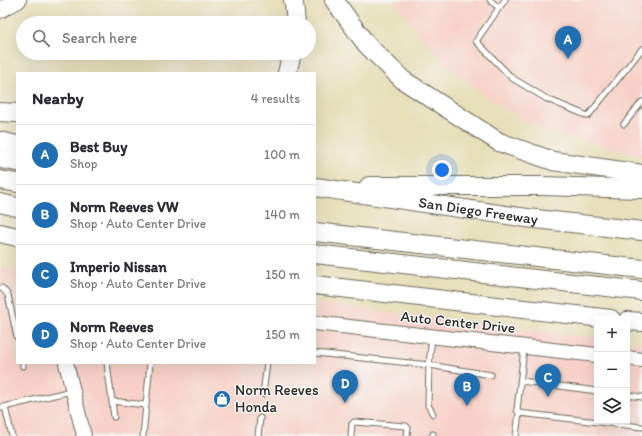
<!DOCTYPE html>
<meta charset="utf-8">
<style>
:root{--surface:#fff;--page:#f2f2f3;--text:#2b2b33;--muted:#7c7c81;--line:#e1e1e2;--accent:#1f6fb2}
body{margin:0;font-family:Itim,sans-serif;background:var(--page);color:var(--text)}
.controls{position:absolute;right:12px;bottom:12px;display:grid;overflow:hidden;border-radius:0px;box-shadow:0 4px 16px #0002}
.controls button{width:36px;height:36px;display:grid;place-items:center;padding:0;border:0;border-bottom:1px solid var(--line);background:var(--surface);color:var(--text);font:20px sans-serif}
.you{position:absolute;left:442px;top:170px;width:14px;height:14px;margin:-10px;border:3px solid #fff;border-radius:50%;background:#1a73e8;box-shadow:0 0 0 6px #1a73e833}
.badge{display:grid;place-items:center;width:26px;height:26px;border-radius:50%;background:var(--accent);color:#fff;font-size:13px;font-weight:700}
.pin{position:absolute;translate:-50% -33px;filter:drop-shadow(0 1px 2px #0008)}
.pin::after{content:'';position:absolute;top:21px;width:14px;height:12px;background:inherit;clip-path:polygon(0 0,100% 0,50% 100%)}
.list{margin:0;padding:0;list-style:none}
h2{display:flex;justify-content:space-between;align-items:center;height:52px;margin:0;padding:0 16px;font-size:17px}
h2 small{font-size:13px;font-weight:400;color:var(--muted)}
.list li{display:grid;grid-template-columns:26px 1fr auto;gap:12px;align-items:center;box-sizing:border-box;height:60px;padding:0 16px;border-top:1px solid var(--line)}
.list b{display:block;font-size:15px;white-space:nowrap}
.list p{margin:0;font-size:13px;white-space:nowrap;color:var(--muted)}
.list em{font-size:13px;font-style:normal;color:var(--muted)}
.icon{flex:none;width:22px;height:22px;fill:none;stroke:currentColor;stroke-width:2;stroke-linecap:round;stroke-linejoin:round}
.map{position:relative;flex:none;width:642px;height:436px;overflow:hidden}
.search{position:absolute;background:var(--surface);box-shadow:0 4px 16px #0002;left:16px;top:16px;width:300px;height:44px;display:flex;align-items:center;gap:10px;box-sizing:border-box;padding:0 14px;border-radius:22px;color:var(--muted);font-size:15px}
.panel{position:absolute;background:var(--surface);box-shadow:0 4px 16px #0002;left:16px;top:72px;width:300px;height:292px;border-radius:0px}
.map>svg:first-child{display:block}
</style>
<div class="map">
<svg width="642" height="436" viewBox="0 0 642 436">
<rect width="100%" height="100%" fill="#f6f6f2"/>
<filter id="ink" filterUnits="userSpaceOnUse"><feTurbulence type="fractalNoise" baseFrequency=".025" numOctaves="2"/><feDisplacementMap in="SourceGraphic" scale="8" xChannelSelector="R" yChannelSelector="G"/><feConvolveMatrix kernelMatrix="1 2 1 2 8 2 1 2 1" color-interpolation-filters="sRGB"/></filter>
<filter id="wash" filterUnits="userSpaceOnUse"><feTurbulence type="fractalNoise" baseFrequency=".012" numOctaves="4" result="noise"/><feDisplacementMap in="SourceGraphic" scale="16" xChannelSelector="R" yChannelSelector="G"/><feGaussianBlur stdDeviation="0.9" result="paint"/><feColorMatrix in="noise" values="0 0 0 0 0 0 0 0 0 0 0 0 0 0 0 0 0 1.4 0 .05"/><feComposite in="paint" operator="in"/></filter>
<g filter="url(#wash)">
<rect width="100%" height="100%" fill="#e7dfb9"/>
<!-- built -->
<path fill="#f7d1c8" d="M 395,0 L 642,0 L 642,156 L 585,142 L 534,127 L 482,94 L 443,61 L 408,20 Z
M 0,267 L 17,269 L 17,363 L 315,363 L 315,303 L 597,338 L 597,421 L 627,421 L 627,342 L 642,343 L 642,436 L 0,436 Z"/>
</g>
<g filter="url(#ink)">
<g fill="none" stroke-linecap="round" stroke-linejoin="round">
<defs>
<path id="lane" d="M 490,0 L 499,8 L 476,41 L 512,78 L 547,99 L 588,116 L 642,49
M 499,8 L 505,0
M 624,124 L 642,102
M 0,288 L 2,288 L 8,295 L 17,337
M 432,337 L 429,365 L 428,405 L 433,414
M 524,349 L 517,410 L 519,413 L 642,427
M 315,353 L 429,365 L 491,375
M 23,363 L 23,366
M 107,363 L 114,417
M 521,381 L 597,391
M 263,394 L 267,363
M 627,395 L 642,397
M 112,401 L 145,405
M 5,407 L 12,436
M 0,408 L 71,391
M 143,436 L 150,363
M 258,436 L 260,418
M 351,436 L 352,424 L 354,422 L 406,426 L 408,428 L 407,436
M 433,436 L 433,434
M 516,436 L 519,413"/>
<path id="secondary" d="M 315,323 L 597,355
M 627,358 L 642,360
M 66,363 L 84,436"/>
<path id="primary" d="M 0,10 L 18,0"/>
<g id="highway">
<path d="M 293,0 L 294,4 L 296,23"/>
<path d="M 334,0 L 366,44 L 403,80 L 499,142 L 553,161 L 642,174"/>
<path d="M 287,73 L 292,53"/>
<path d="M 0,112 L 17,113"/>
<path d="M 0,141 L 17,145"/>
<path d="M 0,159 L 17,162"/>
<path d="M 0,180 L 17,183"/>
<path d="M 369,186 L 542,186 L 642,189"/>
<path id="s1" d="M 315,187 L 527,218 L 642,231"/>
<path d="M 0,203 L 17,207"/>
<path d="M 315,232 L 642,269"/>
<path d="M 0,233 L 17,237"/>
<path d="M 315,254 L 642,291"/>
<path d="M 315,285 L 611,319"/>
<path d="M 627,321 L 642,322"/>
</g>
</defs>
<!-- lane casing -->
<use href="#lane" stroke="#6d6a5d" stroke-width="7"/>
<!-- secondary casing -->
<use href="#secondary" stroke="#6d6a5d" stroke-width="16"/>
<!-- primary casing -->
<use href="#primary" stroke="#6d6a5d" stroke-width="18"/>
<!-- highway casing -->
<use href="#highway" stroke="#6d6a5d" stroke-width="20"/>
<!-- lane -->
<use href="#lane" stroke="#fff" stroke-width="5"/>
<!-- secondary -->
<use href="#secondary" stroke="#fff" stroke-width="14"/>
<!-- primary -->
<use href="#primary" stroke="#fff" stroke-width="16"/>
<!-- highway -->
<use href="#highway" stroke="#fff" stroke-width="18"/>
</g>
</g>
<!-- icons -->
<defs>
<symbol id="shop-disc" viewBox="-11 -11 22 22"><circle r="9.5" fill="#1f6fb2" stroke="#f6f6f2"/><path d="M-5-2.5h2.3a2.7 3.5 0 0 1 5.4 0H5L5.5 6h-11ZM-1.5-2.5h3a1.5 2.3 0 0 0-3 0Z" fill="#fff"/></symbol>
</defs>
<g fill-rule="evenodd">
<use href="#shop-disc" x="212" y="389" width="20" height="20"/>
</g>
<g text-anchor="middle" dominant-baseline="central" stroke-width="3" stroke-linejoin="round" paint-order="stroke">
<!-- street labels -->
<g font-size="15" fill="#2b2b2b" stroke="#f6f6f2">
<text stroke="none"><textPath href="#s1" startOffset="165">San Diego Freeway</textPath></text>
<text transform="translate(458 322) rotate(6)">Auto Center Drive</text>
</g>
<!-- poi labels -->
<g font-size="15" fill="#2b2b2b" stroke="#f6f6f2" text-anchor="start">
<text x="235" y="390">Norm Reeves<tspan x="235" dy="17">Honda</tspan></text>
</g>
</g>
</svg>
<div class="controls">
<button>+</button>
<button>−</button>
<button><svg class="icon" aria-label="layers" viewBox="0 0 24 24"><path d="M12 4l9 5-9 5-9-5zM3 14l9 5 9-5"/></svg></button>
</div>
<div class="you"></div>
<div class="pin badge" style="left:568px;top:59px">A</div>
<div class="pin badge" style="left:467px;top:406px">B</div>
<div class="pin badge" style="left:548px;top:397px">C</div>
<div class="pin badge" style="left:345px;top:403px">D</div>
<div class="search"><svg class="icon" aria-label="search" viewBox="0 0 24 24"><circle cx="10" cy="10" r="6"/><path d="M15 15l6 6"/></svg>Search here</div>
<section class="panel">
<h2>Nearby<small>4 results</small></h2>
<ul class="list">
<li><span class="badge">A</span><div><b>Best Buy</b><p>Shop</p></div><em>100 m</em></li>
<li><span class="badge">B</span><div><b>Norm Reeves VW</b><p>Shop · Auto Center Drive</p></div><em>140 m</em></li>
<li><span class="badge">C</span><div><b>Imperio Nissan</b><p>Shop · Auto Center Drive</p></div><em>150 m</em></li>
<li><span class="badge">D</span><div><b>Norm Reeves</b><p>Shop · Auto Center Drive</p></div><em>150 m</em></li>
</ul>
</section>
</div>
